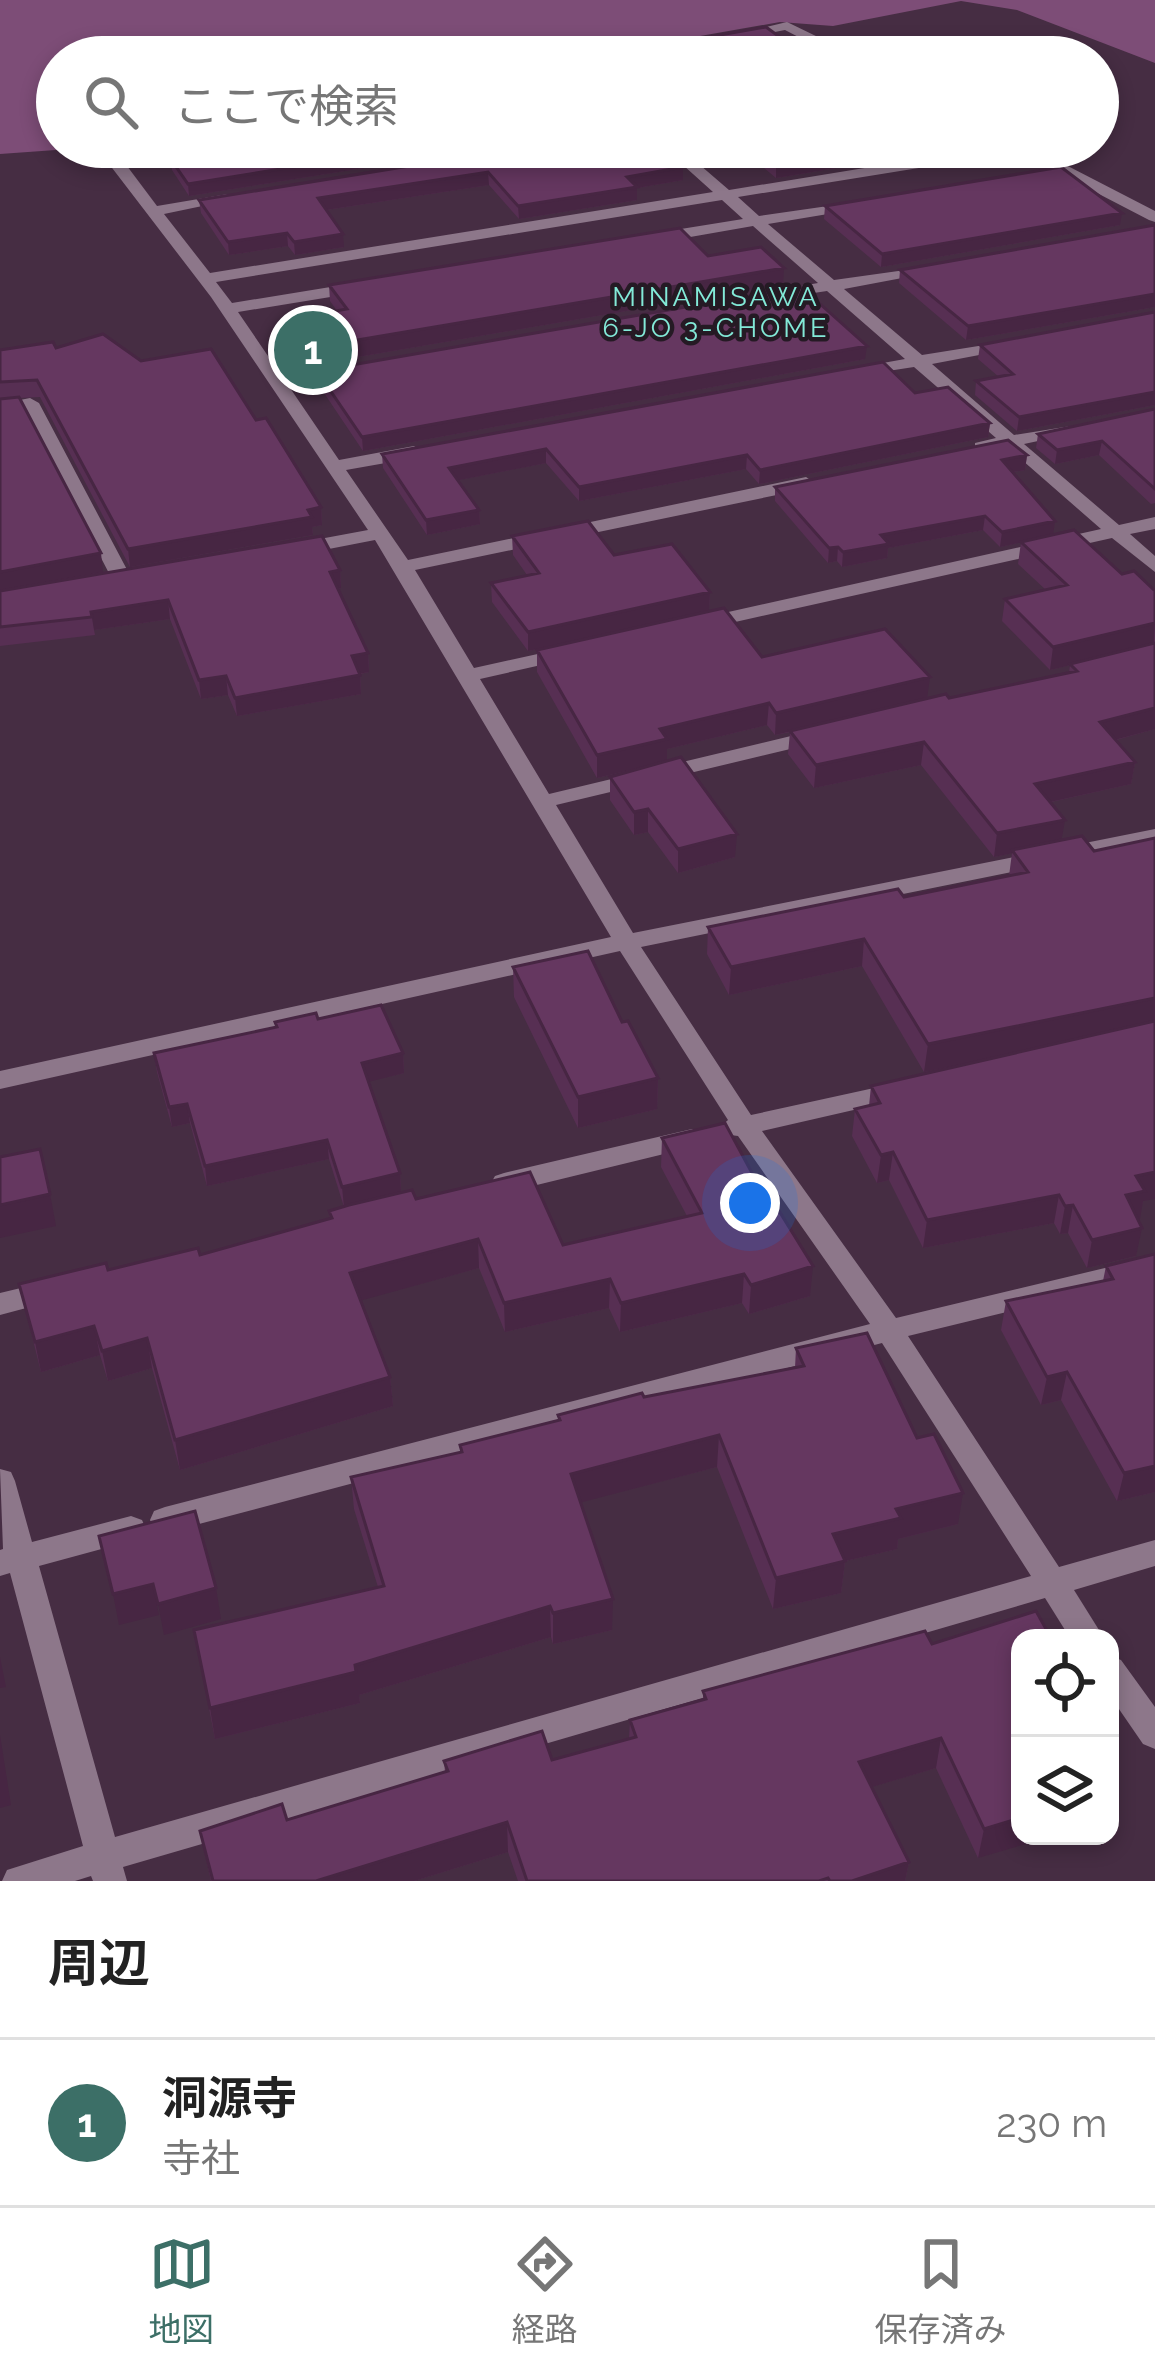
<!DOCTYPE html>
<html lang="ja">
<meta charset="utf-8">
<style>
:root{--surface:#fff;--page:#f2f2f2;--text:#222;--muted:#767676;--line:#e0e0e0;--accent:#3c6f67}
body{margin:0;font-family:Raleway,"Noto Sans JP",sans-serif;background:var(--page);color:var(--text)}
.controls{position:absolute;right:36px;bottom:36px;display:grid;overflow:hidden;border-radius:24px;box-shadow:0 6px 18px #0003}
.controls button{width:108px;height:108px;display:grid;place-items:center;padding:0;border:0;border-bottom:3px solid var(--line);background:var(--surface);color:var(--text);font:60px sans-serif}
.you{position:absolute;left:750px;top:1203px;width:42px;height:42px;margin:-30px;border:9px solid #fff;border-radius:50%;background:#1a73e8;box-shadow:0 0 0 18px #1a73e833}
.badge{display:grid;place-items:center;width:78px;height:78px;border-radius:50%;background:var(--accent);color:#fff;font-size:39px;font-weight:700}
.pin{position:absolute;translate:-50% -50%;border:6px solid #fff;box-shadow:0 3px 12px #0006}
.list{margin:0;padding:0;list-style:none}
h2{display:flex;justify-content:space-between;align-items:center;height:156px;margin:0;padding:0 48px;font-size:51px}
h2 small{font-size:39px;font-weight:400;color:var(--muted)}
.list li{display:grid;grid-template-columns:78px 1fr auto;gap:36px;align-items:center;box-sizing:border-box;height:168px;padding:0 48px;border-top:3px solid var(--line)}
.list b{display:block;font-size:45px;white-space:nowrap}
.list p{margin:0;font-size:39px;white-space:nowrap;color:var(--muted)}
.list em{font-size:39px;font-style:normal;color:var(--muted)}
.icon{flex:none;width:66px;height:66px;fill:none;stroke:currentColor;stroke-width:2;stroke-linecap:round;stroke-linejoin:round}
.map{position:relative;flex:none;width:1155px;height:1881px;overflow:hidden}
.search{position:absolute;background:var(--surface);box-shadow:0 6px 18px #0003;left:36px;right:36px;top:36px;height:132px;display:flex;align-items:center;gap:30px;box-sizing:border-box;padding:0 42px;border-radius:66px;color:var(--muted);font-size:45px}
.sheet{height:324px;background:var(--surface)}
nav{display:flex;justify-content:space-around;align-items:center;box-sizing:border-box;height:168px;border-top:3px solid var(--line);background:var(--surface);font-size:33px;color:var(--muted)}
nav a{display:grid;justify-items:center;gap:6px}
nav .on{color:var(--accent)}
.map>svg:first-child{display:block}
</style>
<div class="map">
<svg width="1155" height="1881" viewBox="0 0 1155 1881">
<rect width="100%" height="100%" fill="#462d43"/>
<!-- forest -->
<path fill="#7d4d77" d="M 0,0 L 1155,0 L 1155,63 L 1017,10 L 961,1 L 833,26 L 780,22 L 581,57 L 57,57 L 57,147 L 98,147 L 0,154 Z"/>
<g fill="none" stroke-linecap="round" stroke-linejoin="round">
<!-- minor -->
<path fill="#8d778a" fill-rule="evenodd" d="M 787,22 L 853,54 L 855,57 L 837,57 L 785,30 L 739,39 L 732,35 Z
M 155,147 L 183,147 L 124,162 L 157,206 L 228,194 L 236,199 L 164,214 L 210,273 L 713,192 L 663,147 L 679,147 L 729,190 L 993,147 L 1031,147 L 1155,211 L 1155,222 L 1149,220 L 1018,152 L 738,197 L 759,216 L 863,201 L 866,204 L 858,209 L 768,224 L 834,280 L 934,266 L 934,272 L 844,289 L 922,355 L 1016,340 L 1016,348 L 932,364 L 1014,435 L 1071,426 L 1071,434 L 1024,444 L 1119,525 L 1155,517 L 1155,529 L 1130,534 L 1155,556 L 1155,572 L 1112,538 L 704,629 L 697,627 L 697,619 L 1101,529 L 1007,447 L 975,451 L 975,443 L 996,438 L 914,367 L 855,376 L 855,368 L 905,359 L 827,291 L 767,300 L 767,292 L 818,283 L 753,226 L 656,243 L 648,238 L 656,233 L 743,219 L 722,200 L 216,282 L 232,303 L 361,282 L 369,287 L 361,292 L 238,312 L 281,375 L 348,364 L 357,369 L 348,374 L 288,385 L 339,460 L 414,446 L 423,452 L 414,458 L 346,470 L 408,560 L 806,477 L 815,483 L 806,489 L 415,570 L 474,668 L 565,648 L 575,654 L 572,658 L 480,679 L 549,794 L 820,729 L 831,735 L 828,740 L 556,805 L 633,933 L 1155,829 L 1155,843 L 641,947 L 751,1115 L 897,1083 L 906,1086 L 910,1092 L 906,1098 L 762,1131 L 896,1318 L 1155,1256 L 1155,1276 L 908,1336 L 1059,1567 L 1155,1540 L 1155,1566 L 1074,1590 L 1104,1638 L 1070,1638 L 1045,1598 L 123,1867 L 127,1881 L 93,1881 L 91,1876 L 75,1881 L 2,1881 L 7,1870 L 83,1846 L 10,1573 L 0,1576 L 0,1550 L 3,1549 L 0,1469 L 11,1472 L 15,1481 L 32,1542 L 131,1516 L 142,1520 L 146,1529 L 142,1538 L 39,1566 L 115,1837 L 1031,1576 L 882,1343 L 165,1533 L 154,1529 L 150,1520 L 154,1511 L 165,1507 L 870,1324 L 738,1136 L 723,1134 L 719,1128 L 728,1120 L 620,951 L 0,1089 L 0,1071 L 611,937 L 375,540 L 298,555 L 288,549 L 298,543 L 368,530 L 211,297 L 106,160 Z
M 30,398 L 39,403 L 133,581 L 130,585 L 123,587 L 113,581 L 24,409 L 0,414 L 0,404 Z
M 692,1129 L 701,1131 L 705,1138 L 701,1145 L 504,1193 L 495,1190 L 491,1183 L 495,1176 L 504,1173 Z
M 50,1281 L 60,1285 L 64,1292 L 60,1299 L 0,1315 L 0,1293 Z
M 1110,1656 L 1121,1660 L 1155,1707 L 1155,1749 L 1143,1744 L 1110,1696 Z"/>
</g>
<!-- wall -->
<path fill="#572f53" d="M 252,147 L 495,147 L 189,196 L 172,170 L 170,158 Z
M 527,147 L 683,167 L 683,180 L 637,188 L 637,200 L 519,219 L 489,185 L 326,210 L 344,247 L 295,255 L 288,246 L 229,255 L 201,213 L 199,200 Z
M 739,147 L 920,147 L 920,154 L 776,178 Z
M 825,206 L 1120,225 L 881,267 L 824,219 Z
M 1155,225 L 1155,307 L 966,340 L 899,283 L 900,270 Z
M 708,256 L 783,284 L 305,366 L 285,337 L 284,320 L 337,311 L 330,301 L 329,285 Z
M 1155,312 L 1155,405 L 1017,431 L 975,395 L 976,381 L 999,377 L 978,359 L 980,345 Z
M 56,348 L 141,361 L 256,420 L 321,507 L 322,525 L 312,527 L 313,535 L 130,567 L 40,397 L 20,398 L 103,572 L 0,590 L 0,350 Z
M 865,359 L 363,451 L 318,384 L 317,371 Z
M 915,393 L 990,423 L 988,437 L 759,484 L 746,469 L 579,501 L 546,463 L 458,480 L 479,510 L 480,524 L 427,535 L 383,468 L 382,454 Z
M 1155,409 L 1155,503 L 1151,504 L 1099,455 L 1055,464 L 1036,448 L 1038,434 Z
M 1027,455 L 1025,470 L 1012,472 L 1053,535 L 1155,591 L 1155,729 L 1116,740 L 1135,762 L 1131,784 L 1051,802 L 1062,840 L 1143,1201 L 1138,1220 L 1136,1256 L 1087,1268 L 1068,1233 L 1060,1234 L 1054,1223 L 923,1248 L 889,1180 L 877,1183 L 852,1136 L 855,1109 L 869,1106 L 871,1086 L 1019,1052 L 924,1072 L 862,966 L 729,995 L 707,954 L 708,927 L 904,897 L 1009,876 L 1012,853 L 994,857 L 921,765 L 814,788 L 788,754 L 790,732 L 775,735 L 767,725 L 667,749 L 667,761 L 735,857 L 678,873 L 648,832 L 634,835 L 610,800 L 610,777 L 659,763 L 597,778 L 537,672 L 537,650 L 762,657 L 927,698 L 949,698 L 1069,673 L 1070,665 L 1050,670 L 1002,621 L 1005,599 L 1046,590 L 1018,564 L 1021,542 L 1000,547 L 983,530 L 888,548 L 887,558 L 842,567 L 837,561 L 828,563 L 775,501 L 775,487 Z
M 512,536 L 710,592 L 709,611 L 528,651 L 492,602 L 491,583 L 527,575 L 513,555 Z
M 340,570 L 341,588 L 338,589 L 368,653 L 369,672 L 360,674 L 361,694 L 237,716 L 228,695 L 201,699 L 170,619 L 94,630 L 95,635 L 0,646 L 0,591 Z
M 513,967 L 622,1022 L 658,1078 L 657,1109 L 578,1128 L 514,997 Z
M 318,1019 L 403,1053 L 404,1073 L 369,1081 L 400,1173 L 401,1192 L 416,1199 L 563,1245 L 687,1216 L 661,1167 L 662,1138 L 810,1296 L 749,1314 L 742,1303 L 620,1332 L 609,1308 L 505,1332 L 479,1268 L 360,1300 L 390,1377 L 393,1406 L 180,1470 L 152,1368 L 108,1381 L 100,1355 L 41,1372 L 19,1284 L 200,1255 L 330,1218 L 329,1211 L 344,1207 L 329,1159 L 207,1186 L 190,1123 L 172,1127 L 157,1072 L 154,1053 L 275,1027 L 275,1022 Z
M 1155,1254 L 1155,1492 L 1117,1501 L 1061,1400 L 1041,1405 L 1001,1330 L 1006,1301 L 1103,1281 L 1106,1266 Z
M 796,1348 L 958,1524 L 898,1539 L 897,1549 L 845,1561 L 841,1593 L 773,1609 L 717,1467 L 580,1502 L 612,1630 L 553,1644 L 551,1637 L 359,1695 L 360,1703 L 215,1739 L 194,1630 L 378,1587 L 354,1509 L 351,1477 L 460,1452 L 460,1445 L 558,1420 L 558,1415 L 795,1368 Z
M 925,1631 L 1020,1836 L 978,1858 L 936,1768 L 871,1787 L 909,1862 L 905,1881 L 518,1881 L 508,1852 L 414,1881 L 211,1881 L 200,1831 L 287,1820 L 445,1772 L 444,1761 L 552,1760 L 629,1739 L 630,1720 L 703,1700 L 703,1691 Z"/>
<!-- shaded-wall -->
<path fill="#472643" d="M 417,147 L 495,147 L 189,196 L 188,184 Z
M 890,147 L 920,147 L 920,154 L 776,178 L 776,165 Z
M 683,167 L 683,180 L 637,188 L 637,200 L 519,219 L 518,206 L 627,177 Z
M 488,172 L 489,185 L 319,211 L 318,198 Z
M 1122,213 L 1120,225 L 881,267 L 882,254 Z
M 287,233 L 288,246 L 229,255 L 228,242 Z
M 343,234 L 344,247 L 295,255 L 294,242 Z
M 784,268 L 783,284 L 305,366 L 304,349 Z
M 1155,294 L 1155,307 L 966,340 L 968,326 Z
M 867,346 L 865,359 L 363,451 L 362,437 Z
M 1155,392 L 1155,405 L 1017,431 L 1019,417 Z
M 990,423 L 988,437 L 759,484 L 760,470 Z
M 1102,441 L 1099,455 L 1055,464 L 1057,450 Z
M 546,449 L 546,463 L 449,482 L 449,468 Z
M 747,455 L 746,469 L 579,501 L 579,487 Z
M 1027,455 L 1025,470 L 1000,474 L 1002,460 Z
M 321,507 L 322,525 L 312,527 L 313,535 L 130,567 L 128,549 Z
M 479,510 L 480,524 L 427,535 L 426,520 Z
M 985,516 L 983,530 L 888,548 L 887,558 L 842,567 L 843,552 L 881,535 Z
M 1055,521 L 1053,535 L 1000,547 L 1002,532 Z
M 838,547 L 837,561 L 828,563 L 829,548 Z
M 101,553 L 103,572 L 0,590 L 0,572 Z
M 340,570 L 341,588 L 331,590 L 330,572 Z
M 710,592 L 709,611 L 528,651 L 528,632 Z
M 168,600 L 170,619 L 94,630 L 91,612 Z
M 1155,623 L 1154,645 L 1050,670 L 1053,647 Z
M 368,653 L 369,672 L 353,675 L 352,656 Z
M 360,675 L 361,694 L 237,716 L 235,698 Z
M 226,676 L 228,695 L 201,699 L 199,680 Z
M 930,677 L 927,699 L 775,735 L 776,713 Z
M 769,703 L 767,725 L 667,749 L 667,761 L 597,778 L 597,755 L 660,729 Z
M 1155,708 L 1155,729 L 1096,745 L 1100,722 Z
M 924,742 L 921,765 L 814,788 L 816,765 Z
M 1135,762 L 1131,784 L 1032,806 L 1035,784 Z
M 648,809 L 648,832 L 634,835 L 634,812 Z
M 1065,820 L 1061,843 L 994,857 L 997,833 Z
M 737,834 L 735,857 L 678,873 L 678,849 Z
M 864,939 L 862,966 L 729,995 L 731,967 Z
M 1155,998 L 1155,1024 L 924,1072 L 928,1044 Z
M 403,1053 L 404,1073 L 364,1083 L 362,1063 Z
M 658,1078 L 657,1109 L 578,1128 L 578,1097 Z
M 187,1104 L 190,1123 L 172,1127 L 169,1107 Z
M 327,1140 L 329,1159 L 207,1186 L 205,1166 Z
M 893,1152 L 889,1180 L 877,1183 L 881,1155 Z
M 1155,1172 L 1155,1199 L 1143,1201 L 1140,1219 L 1120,1223 L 1126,1195 L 1136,1176 Z
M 400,1173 L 401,1193 L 344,1207 L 342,1187 Z
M 50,1194 L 56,1226 L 0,1238 L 0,1205 Z
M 1059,1195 L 1054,1223 L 923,1248 L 927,1220 Z
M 1073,1205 L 1068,1233 L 1060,1234 L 1065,1206 Z
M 1142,1228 L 1136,1256 L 1087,1268 L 1092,1240 Z
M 478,1239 L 479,1268 L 352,1303 L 350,1273 Z
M 813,1266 L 810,1296 L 749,1314 L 751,1285 Z
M 744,1274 L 742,1303 L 620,1332 L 621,1303 Z
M 610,1279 L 609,1308 L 505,1332 L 504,1303 Z
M 94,1326 L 100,1355 L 41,1372 L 35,1342 Z
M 147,1338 L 152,1368 L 108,1381 L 102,1351 Z
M 1067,1372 L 1061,1400 L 1041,1405 L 1047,1377 Z
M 390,1377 L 393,1406 L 180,1470 L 175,1440 Z
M 719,1435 L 717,1467 L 571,1505 L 571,1474 Z
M 1155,1466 L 1155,1492 L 1117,1501 L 1124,1473 Z
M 963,1493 L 958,1524 L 898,1539 L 897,1549 L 845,1561 L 841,1593 L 773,1609 L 776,1578 L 833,1534 L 896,1509 Z
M 153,1584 L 159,1615 L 119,1625 L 113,1594 Z
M 216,1588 L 221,1619 L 164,1635 L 158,1604 Z
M 613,1599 L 612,1630 L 553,1644 L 553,1613 Z
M 550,1606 L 551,1637 L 359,1695 L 360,1703 L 215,1739 L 210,1708 Z
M 0,1657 L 6,1687 L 0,1688 Z
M 0,1735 L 11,1805 L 0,1808 Z
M 941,1738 L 936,1768 L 855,1792 L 859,1762 Z
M 1020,1818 L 1020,1836 L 1053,1836 L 978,1858 L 984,1829 Z
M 507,1822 L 508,1852 L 414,1881 L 316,1881 Z
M 909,1862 L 905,1881 L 852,1881 Z"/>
<!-- building -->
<path fill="#653760" stroke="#472643" stroke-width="3" d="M 766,27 L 807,57 L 623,57 L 618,53 Z
M 252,147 L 417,147 L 188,184 L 170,158 Z
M 527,147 L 663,147 L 683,167 L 627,177 L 637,187 L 518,206 L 488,172 L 318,198 L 343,234 L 294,242 L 287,233 L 228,242 L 199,200 Z
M 755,147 L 890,147 L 776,165 Z
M 1061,167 L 1122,213 L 882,254 L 825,206 Z
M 1155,225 L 1155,294 L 968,326 L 900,270 Z
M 680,228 L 708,256 L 761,247 L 784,268 L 304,349 L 284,320 L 347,309 L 329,285 Z
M 801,287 L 867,346 L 362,437 L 317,371 Z
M 1155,312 L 1155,392 L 1019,417 L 976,381 L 1013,374 L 980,345 Z
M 103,334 L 141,361 L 211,349 L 256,420 L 266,418 L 321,507 L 308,510 L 312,517 L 128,549 L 37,380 L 0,382 L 0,350 L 53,342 L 56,348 Z
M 883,362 L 915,393 L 948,387 L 990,423 L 760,470 L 747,455 L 579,487 L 546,449 L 449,468 L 479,510 L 426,520 L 382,454 Z
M 19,397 L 101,553 L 0,572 L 0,399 Z
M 1155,409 L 1155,489 L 1102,441 L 1057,450 L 1038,434 Z
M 1008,440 L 1027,455 L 1002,460 L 1055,521 L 1002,532 L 985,516 L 881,535 L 889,544 L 843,552 L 838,547 L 829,548 L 775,487 Z
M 588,521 L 614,555 L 672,544 L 710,592 L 528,632 L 491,583 L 539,573 L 512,536 Z
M 1074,530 L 1122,574 L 1134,571 L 1155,591 L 1155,623 L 1053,647 L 1005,599 L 1067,585 L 1021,542 Z
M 322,536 L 340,570 L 330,572 L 368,653 L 352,656 L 360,675 L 235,698 L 226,676 L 199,680 L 168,600 L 91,612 L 92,617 L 0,627 L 0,591 Z
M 724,608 L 762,657 L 885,629 L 930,677 L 776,713 L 769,703 L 660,729 L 667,739 L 597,755 L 537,650 Z
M 1155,643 L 1155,708 L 1100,722 L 1135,762 L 1035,784 L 1065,820 L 997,833 L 924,742 L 816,765 L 790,731 L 946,694 L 949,698 L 1077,671 L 1070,664 Z
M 681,757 L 737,834 L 678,849 L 648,809 L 634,812 L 610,777 Z
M 1082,836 L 1094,851 L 1155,838 L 1155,998 L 928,1044 L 864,939 L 731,967 L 708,927 L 898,889 L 904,897 L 1028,872 L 1012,850 Z
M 588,951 L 622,1022 L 628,1021 L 658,1078 L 578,1097 L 513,967 Z
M 381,1005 L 403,1053 L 362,1063 L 400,1173 L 342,1187 L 327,1140 L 205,1166 L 187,1104 L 169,1107 L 154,1053 L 277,1027 L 275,1022 L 316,1013 L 318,1019 Z
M 1155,1021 L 1155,1172 L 1136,1176 L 1145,1191 L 1126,1195 L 1142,1228 L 1092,1240 L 1073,1205 L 1065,1206 L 1059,1195 L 927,1220 L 893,1152 L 881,1155 L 855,1109 L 880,1103 L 871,1086 Z
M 725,1123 L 766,1199 L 771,1198 L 813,1266 L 751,1285 L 744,1274 L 621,1303 L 610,1279 L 504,1303 L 478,1239 L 350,1273 L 390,1377 L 175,1440 L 147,1338 L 102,1351 L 94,1326 L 35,1342 L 19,1284 L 106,1263 L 108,1270 L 198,1248 L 200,1255 L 332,1218 L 329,1211 L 349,1205 L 412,1190 L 416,1199 L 530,1172 L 563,1245 L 702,1213 L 662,1138 Z
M 40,1149 L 50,1194 L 0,1205 L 0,1157 Z
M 1155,1254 L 1155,1466 L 1124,1473 L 1067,1372 L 1047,1377 L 1006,1301 L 1113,1279 L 1106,1266 Z
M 867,1333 L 917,1438 L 934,1434 L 963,1493 L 896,1509 L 901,1518 L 833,1534 L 845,1561 L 776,1578 L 719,1435 L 571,1474 L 613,1599 L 553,1613 L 550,1606 L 355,1665 L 356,1672 L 210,1708 L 194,1630 L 384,1586 L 351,1477 L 462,1452 L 460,1445 L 560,1420 L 558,1415 L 642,1393 L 644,1397 L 804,1366 L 796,1348 Z
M 195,1511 L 216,1588 L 158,1604 L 153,1584 L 113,1594 L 99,1536 Z
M 1036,1611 L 1051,1638 L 1020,1638 L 1020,1818 L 984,1829 L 941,1738 L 859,1762 L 909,1862 L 852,1881 L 830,1881 L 828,1878 L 819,1881 L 527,1881 L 507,1822 L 316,1881 L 213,1881 L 200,1831 L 282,1804 L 287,1820 L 448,1771 L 444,1761 L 542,1731 L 552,1760 L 636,1737 L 630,1720 L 706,1699 L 703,1691 L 925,1631 L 932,1644 Z"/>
<g text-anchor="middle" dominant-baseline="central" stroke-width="9" stroke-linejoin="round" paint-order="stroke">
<!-- far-neighbourhood labels -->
<g font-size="27" letter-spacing="3" fill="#83ead8" stroke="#251a24">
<text x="716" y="296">MINAMISAWA<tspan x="716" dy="31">6-JO 3-CHOME</tspan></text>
</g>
</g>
</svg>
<div class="controls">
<button><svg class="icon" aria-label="locate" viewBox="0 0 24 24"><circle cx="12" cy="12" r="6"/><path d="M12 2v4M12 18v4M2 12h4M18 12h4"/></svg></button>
<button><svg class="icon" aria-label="layers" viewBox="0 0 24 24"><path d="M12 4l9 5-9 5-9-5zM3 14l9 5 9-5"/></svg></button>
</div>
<div class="you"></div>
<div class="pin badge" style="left:313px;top:350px">1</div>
<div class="search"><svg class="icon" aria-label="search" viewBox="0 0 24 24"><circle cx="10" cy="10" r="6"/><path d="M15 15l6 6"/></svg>ここで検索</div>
</div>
<section class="sheet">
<h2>周辺<small></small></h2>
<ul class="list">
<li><span class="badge">1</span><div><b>洞源寺</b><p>寺社</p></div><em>230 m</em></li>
</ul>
</section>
<nav>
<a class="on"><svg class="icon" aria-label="map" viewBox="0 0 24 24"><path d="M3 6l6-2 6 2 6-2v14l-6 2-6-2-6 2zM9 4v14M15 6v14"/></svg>地図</a>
<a><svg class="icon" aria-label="directions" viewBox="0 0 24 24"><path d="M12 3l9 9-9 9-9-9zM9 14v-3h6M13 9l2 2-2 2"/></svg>経路</a>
<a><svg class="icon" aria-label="saved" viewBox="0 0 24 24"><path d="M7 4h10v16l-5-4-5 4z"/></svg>保存済み</a>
</nav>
